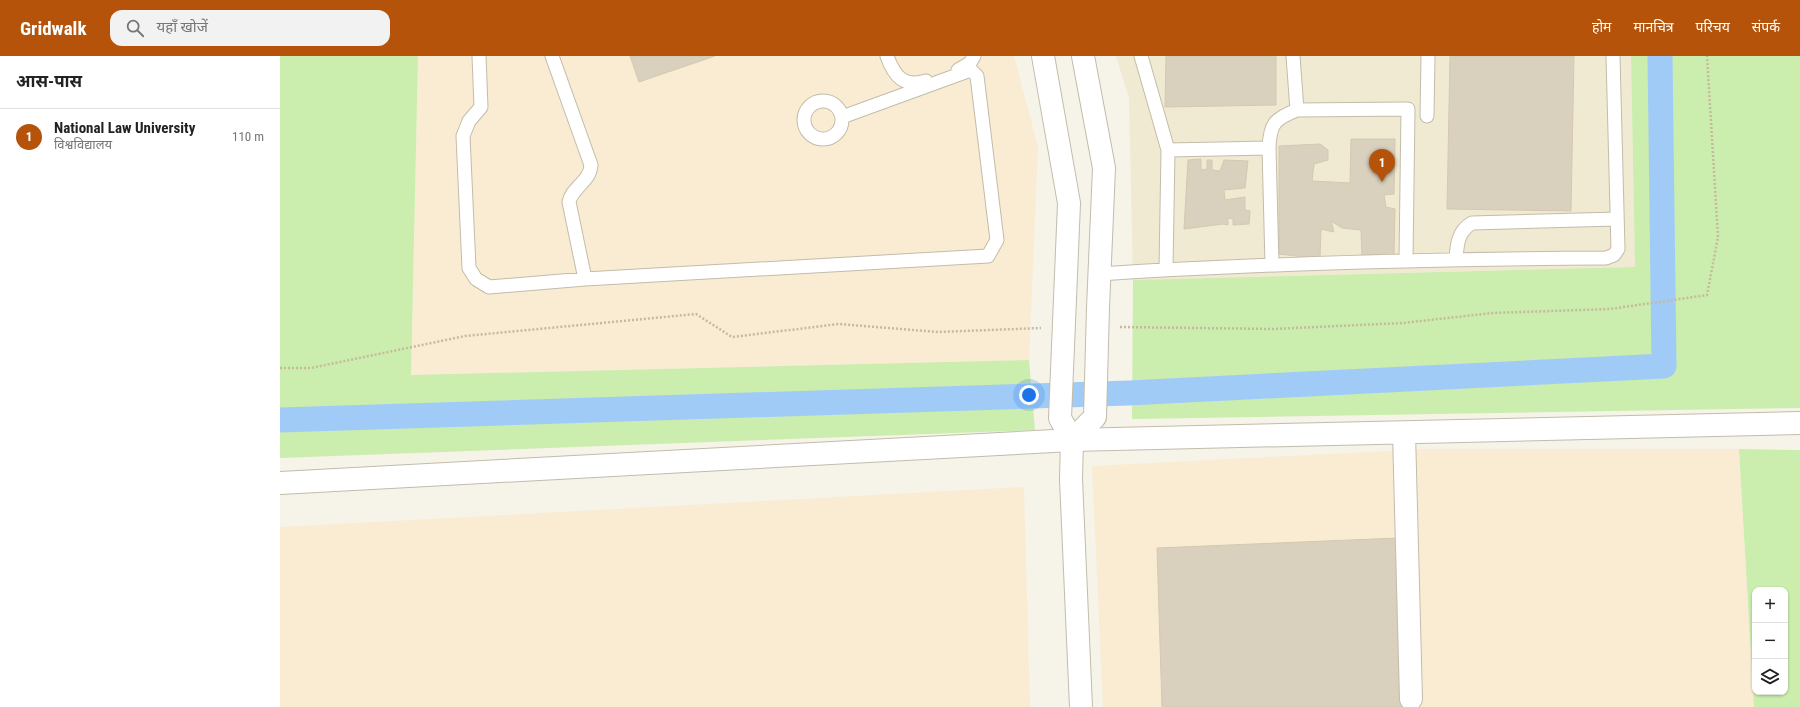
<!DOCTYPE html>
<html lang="hi">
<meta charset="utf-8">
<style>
:root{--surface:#fff;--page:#f2f2f2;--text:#222;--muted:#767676;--line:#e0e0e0;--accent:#b45309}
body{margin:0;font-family:"Roboto Condensed","Noto Sans Devanagari",sans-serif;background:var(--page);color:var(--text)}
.controls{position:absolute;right:12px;bottom:12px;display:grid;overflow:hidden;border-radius:8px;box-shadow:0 1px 3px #0004}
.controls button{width:36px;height:36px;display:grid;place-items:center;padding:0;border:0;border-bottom:1px solid var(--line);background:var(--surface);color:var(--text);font:20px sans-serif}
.you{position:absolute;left:749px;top:339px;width:14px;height:14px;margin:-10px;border:3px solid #fff;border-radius:50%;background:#1a73e8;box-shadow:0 0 0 6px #1a73e833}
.badge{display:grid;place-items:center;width:26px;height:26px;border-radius:50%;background:var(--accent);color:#fff;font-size:13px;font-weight:700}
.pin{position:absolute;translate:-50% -33px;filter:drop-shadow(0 1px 2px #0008)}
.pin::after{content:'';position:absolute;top:21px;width:14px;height:12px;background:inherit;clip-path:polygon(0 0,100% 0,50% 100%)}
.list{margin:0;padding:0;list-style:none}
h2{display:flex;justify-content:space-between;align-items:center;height:52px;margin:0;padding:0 16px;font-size:17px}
h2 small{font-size:13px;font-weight:400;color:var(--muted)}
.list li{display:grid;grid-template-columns:26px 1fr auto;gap:12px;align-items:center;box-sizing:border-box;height:56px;padding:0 16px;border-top:1px solid var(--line)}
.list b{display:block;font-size:15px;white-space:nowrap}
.list p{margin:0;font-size:13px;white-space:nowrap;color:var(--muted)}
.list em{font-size:13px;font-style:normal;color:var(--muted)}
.icon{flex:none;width:22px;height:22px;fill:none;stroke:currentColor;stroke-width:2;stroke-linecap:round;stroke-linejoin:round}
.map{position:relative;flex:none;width:1520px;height:651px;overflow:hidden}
header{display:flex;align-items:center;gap:24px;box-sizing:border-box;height:56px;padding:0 20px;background:var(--accent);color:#fff}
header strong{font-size:19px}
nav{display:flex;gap:22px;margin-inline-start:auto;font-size:14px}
.search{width:280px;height:36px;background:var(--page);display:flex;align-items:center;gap:10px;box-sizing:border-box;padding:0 14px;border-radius:12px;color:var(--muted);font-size:15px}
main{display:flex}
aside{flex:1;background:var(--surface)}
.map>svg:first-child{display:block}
</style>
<header>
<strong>Gridwalk</strong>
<div class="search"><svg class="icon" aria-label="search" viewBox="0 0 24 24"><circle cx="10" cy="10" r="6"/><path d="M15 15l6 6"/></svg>यहाँ खोजें</div>
<nav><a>होम</a><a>मानचित्र</a><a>परिचय</a><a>संपर्क</a></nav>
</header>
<main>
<aside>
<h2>आस-पास<small></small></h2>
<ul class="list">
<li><span class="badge">1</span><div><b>National Law University</b><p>विश्वविद्यालय</p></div><em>110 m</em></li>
</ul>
</aside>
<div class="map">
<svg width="1520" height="651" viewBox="0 0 1520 651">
<rect width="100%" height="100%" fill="#f6f3e9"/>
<!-- commercial -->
<path fill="#f9ecd3" d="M 138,0 L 734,0 L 758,91 L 749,304 L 131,319 Z
M 1146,393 L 1459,393 L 1474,651 L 823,651 L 812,410 Z
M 744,431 L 750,651 L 0,651 L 0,471 Z"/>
<!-- education -->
<path fill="#f0ead2" d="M 836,0 L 1351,0 L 1355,211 L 853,224 L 849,42 Z"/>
<!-- green -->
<path fill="#cbedae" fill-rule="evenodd" d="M 0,0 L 138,0 L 131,319 L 749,304 L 755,374 L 0,402 Z
M 1351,0 L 1520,0 L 1520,352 L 852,363 L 853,224 L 1355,211 Z
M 1459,393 L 1520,394 L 1520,651 L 1474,651 ZM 1475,534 L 1505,534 L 1505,636 L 1475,636 Z"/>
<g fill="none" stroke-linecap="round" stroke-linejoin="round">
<!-- canal -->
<path stroke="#a1cbf7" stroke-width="25" d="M 0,364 L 849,337 L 1384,310 L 1380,0"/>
</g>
<!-- building -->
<path fill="#d9d0bd" stroke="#d4c9b0" d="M 350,0 L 435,0 L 359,26 Z
M 886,0 L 996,0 L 996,49 L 885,51 Z
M 1170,0 L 1294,0 L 1291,155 L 1167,153 Z
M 1071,83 L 1115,83 L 1114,138 L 1104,139 L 1106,151 L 1115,153 L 1114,200 L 1082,202 L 1081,174 L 1062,172 L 1051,165 L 1054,176 L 1041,173 L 1040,203 L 999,198 L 999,90 L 1040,88 L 1048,94 L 1048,104 L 1034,108 L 1032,125 L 1070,127 Z
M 921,103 L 921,114 L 927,113 L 927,104 L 932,104 L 932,114 L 940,115 L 944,104 L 968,105 L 965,132 L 944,134 L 945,144 L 965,141 L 965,154 L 970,155 L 969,168 L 953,169 L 953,163 L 948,162 L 948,169 L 943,168 L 904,173 L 908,104 Z
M 1118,482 L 1124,651 L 882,651 L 877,492 Z"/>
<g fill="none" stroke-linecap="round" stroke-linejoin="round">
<defs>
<path id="service" d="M 199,0 L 201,51 L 189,65 L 183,80 L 189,212 L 196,223 L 209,231 L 305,223 L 708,200 L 717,184 L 697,20 L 691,14 L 562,61
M 272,0 L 311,109 C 310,126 292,131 289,146 L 305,223
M 607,0 C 614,20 624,32 646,25
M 861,0 L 888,94 L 886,213
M 1013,0 L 1017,54
M 678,14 L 690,7 L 694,0
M524 64a19 19 0 1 1 38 0a19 19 0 1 1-38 0Z
M 1147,60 L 1148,0
M 989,92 L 992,208
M 888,94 L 989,92 C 990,68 994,63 1017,54 L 1128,53 L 1126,204
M 1176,203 C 1177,188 1178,175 1192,167 L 1337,163
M 819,218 C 988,207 1157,203 1326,202 L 1334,199 L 1338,193 L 1333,0"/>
<path id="minor" d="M 1124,377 L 1131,643
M 0,427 L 792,384 L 1520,367"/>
<path id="tertiary" d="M 763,0 L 789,147 L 780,362 L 792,384 L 791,423 L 801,651
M 792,384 L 815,361 L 818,252 L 824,112 L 803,0"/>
</defs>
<!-- service casing -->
<use href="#service" stroke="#c2bcaa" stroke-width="15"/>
<!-- minor casing -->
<use href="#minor" stroke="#c2bcaa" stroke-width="24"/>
<!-- tertiary casing -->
<use href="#tertiary" stroke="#c2bcaa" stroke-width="24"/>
<!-- path -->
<path stroke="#c5ba9a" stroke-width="2.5" stroke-dasharray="2 2" stroke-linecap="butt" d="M 840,271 L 993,273 L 1123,267 L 1212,257 L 1330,253 L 1427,239 L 1438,181 L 1427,0
M 0,312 L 31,312 L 185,280 L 416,258 L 452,281 L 559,268 L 658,276 L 761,272"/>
<!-- service -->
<use href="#service" stroke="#fff" stroke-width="13"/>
<!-- minor -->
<use href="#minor" stroke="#fff" stroke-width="22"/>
<!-- tertiary -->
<use href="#tertiary" stroke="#fff" stroke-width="22"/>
</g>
</svg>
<div class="controls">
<button>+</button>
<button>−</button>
<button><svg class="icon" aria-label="layers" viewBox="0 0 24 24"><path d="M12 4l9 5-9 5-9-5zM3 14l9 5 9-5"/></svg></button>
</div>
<div class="you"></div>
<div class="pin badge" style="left:1102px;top:126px">1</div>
</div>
</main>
